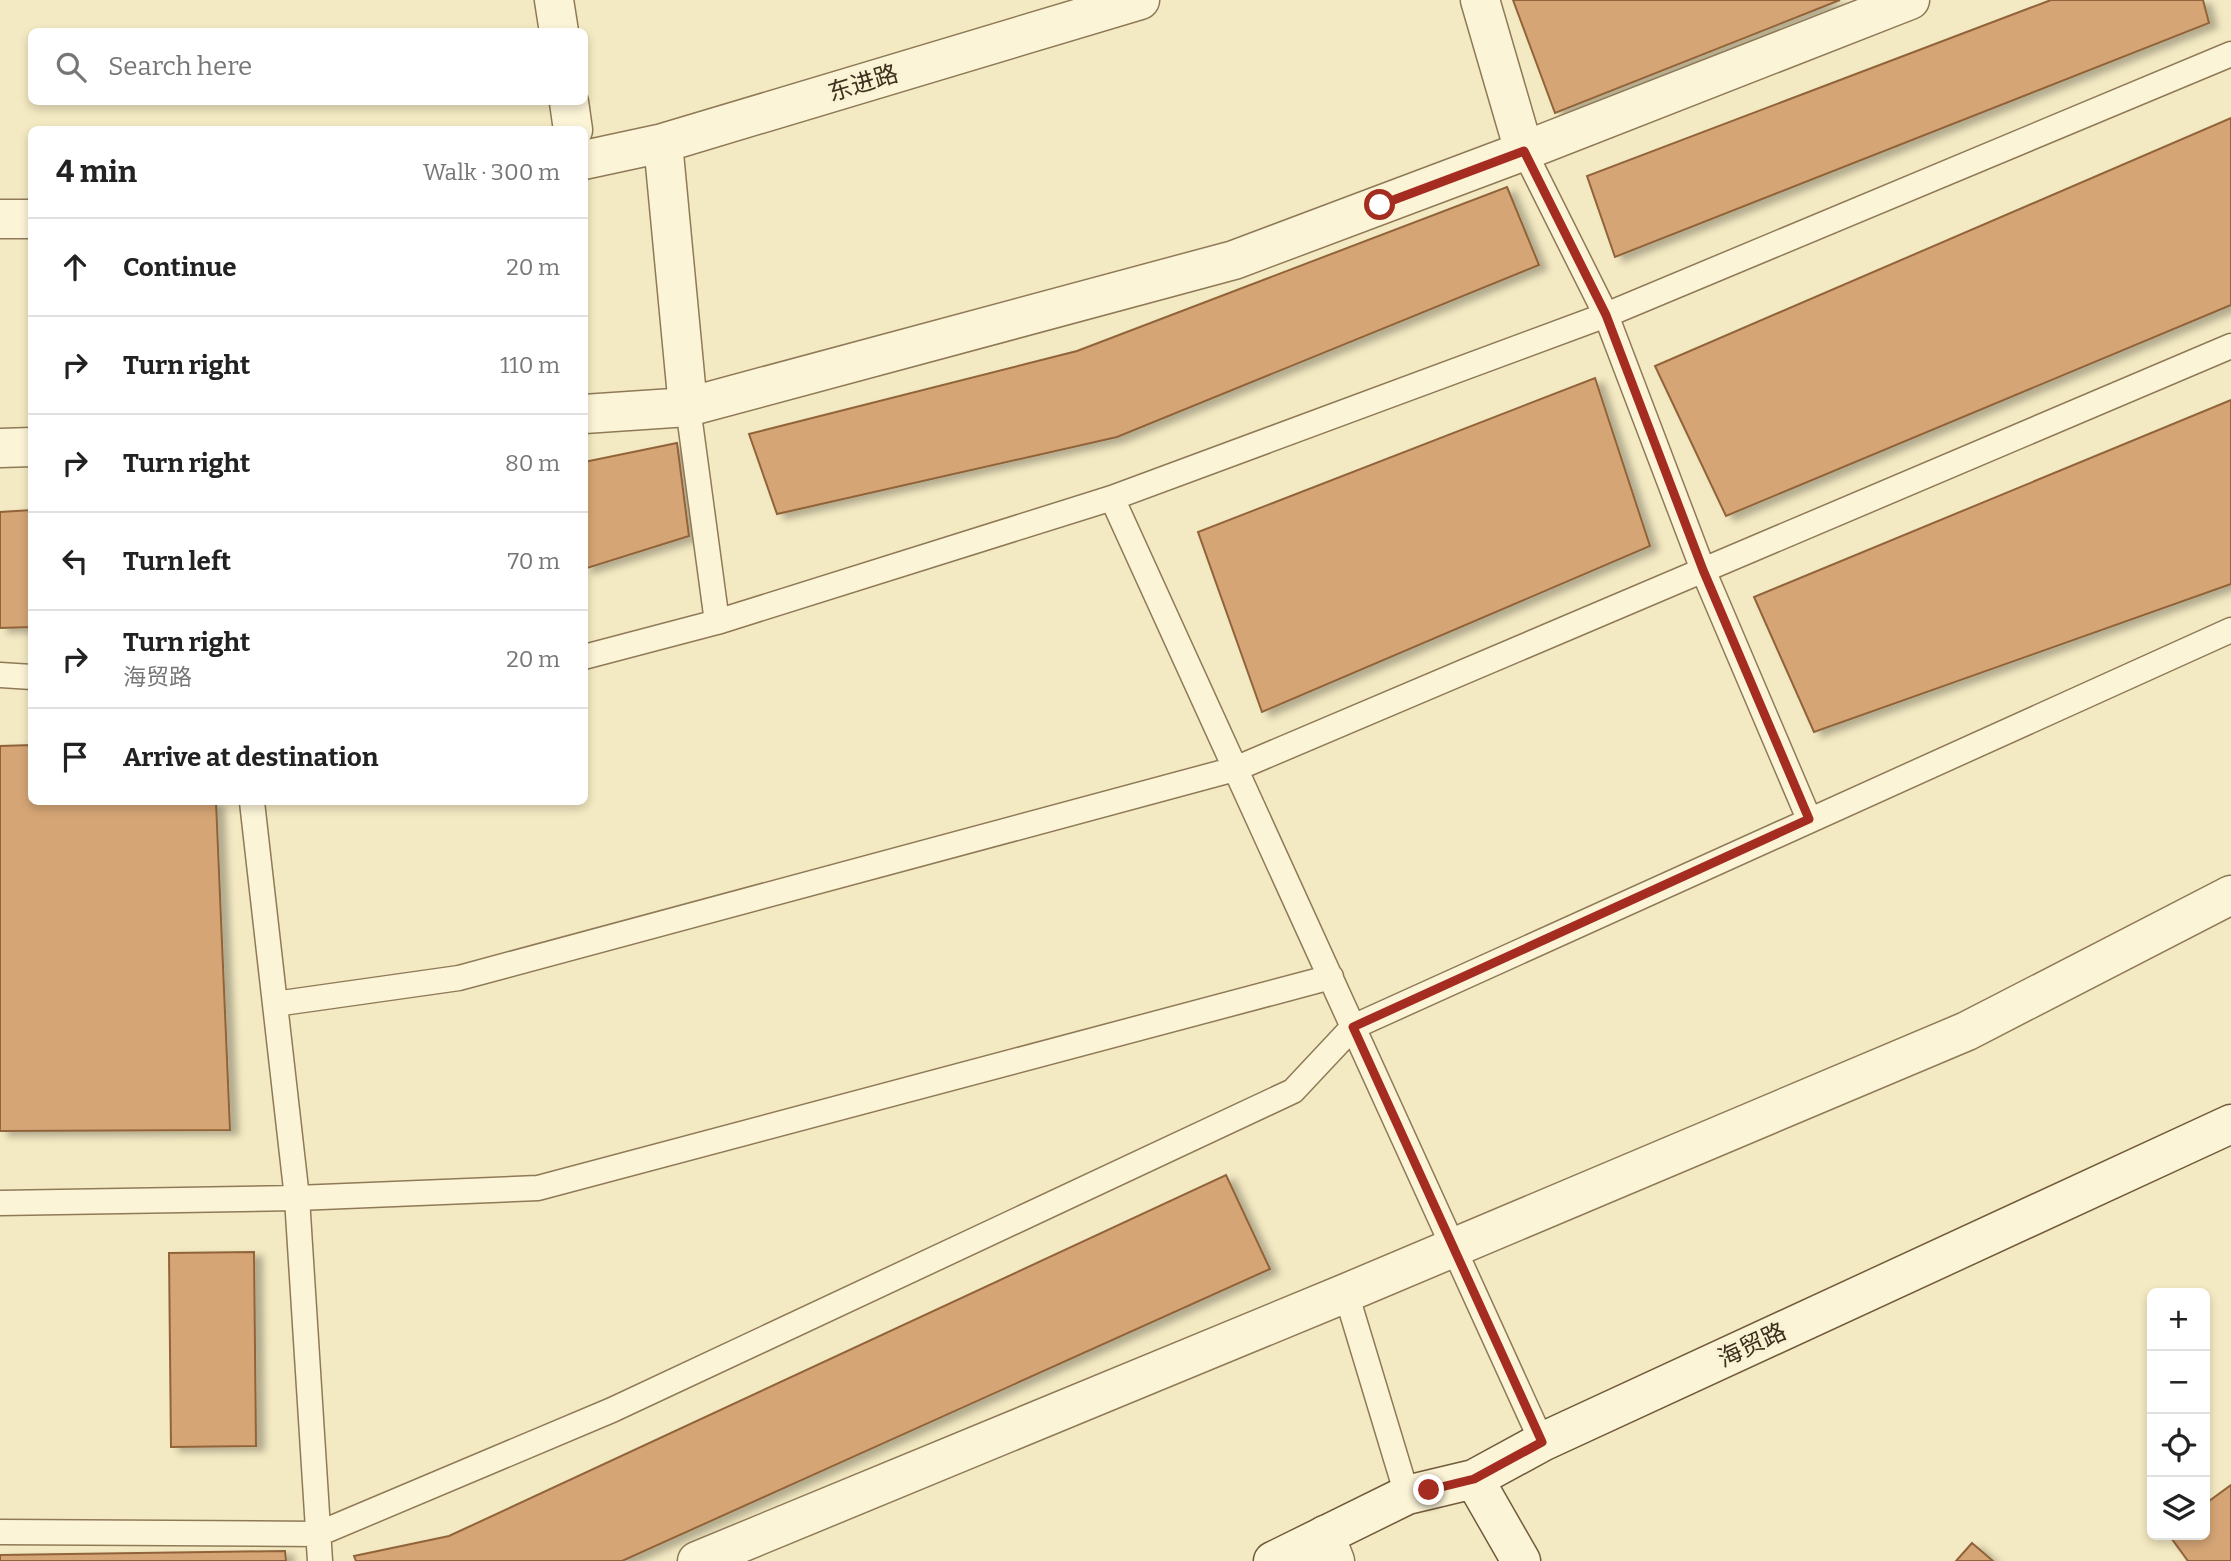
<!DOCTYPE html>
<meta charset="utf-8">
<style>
:root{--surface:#fff;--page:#f6f6f6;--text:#222;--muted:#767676;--line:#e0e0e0}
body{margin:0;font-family:Bitter,"Noto Sans SC",serif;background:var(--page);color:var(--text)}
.controls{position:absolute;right:21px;bottom:21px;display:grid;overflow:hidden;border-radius:10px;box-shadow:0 4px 10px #0003}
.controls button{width:63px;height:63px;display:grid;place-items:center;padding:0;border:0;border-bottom:2px solid var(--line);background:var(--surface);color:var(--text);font:35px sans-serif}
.stop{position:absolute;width:21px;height:21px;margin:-16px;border:5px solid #a42c21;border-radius:50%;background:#fff}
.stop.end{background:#a42c21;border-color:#fff;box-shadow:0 2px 7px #0008}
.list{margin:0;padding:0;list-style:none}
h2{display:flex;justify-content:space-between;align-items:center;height:91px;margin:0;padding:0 28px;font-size:30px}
h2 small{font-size:23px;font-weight:400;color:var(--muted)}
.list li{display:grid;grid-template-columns:46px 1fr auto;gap:21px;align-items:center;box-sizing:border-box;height:98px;padding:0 28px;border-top:2px solid var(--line)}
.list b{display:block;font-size:26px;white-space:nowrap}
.list p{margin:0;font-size:23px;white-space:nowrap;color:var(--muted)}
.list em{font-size:23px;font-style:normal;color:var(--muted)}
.icon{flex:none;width:38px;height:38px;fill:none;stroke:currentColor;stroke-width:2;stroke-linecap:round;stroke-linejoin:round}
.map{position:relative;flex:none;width:2231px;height:1561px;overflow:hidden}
.search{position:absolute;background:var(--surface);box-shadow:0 4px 10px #0003;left:28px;top:28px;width:560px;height:77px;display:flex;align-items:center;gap:18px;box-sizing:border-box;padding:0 24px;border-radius:10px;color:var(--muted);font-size:26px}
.panel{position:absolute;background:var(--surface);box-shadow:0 4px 10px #0003;left:28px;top:126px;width:560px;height:679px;border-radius:10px}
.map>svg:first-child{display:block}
</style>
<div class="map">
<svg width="2231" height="1561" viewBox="0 0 2231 1561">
<defs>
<filter id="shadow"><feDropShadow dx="8" dy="4.5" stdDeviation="3.5" flood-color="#0004"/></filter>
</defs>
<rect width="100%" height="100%" fill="#f3e9c2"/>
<!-- building -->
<path fill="#d5a574" stroke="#91643a" stroke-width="2" filter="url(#shadow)" d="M 1513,0 L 1840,0 L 1555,113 Z
M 2051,0 L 2203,0 L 2209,23 L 1615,257 L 1587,176 Z
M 2231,118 L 2231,305 L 1726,516 L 1655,366 Z
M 1507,187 L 1539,265 L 1117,437 L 777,514 L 749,434 L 1077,351 Z
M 1595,378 L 1650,546 L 1262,712 L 1198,532 Z
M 2231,400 L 2231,584 L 1814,732 L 1754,597 Z
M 677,443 L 689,536 L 584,569 L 584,462 Z
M 32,510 L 32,627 L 0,628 L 0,512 Z
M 32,745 L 32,802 L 216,802 L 230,1130 L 0,1131 L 0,746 Z
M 1226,1175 L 1270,1269 L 622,1561 L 356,1561 L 354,1556 L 449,1536 Z
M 254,1252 L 256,1446 L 171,1447 L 169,1253 Z
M 2231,1485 L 2231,1561 L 2188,1561 L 2169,1535 L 2205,1535 L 2205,1504 Z
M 1972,1543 L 1993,1561 L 1956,1561 Z
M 285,1551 L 286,1561 L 0,1561 L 0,1555 Z"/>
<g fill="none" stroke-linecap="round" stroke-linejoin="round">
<defs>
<path id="lane" d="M 1524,151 L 1606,315 L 1703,570 L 1809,819
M 688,407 L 717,622
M 1112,498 L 1542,1442
M 584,657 L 717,622 L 1112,498 L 1606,315 L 2231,54
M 0,675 L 32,677
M 252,802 L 297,1198 L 320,1561
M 275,1004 L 459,978 L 1235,769 L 2231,346
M 0,1203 L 297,1198 L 538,1188 L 1331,977
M 1346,1293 L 1407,1495
M 0,1532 L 318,1534 L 612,1410 L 1293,1091 L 1353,1027 L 2231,630"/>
<path id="street" d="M 554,0 L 559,32
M 1480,0 L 1524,151
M 569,102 L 573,130
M 663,143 L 688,407
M 584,160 L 663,143 L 1140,0
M 0,219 L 32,219
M 584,414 L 688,407 L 1234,260 L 1524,151 L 1910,0
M 0,448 L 32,447
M 1325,1535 L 1335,1561
M 697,1561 L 1346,1293 L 1967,1031 L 2231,895"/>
<path id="secondary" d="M 1474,1479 L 1521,1561
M 1273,1561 L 1407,1495 L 1474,1479 L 1542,1442 L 2231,1124"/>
</defs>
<!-- lane casing -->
<use href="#lane" stroke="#8f7a57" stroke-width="27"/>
<!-- street casing -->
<use href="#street" stroke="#8f7a57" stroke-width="41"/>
<!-- secondary casing -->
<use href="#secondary" stroke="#715b3a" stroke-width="41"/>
<!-- lane -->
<use href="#lane" stroke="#fcf4d7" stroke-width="24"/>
<!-- street -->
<use href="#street" stroke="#fcf4d7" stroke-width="38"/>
<!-- secondary -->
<use href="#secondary" stroke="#fcf4d7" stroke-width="38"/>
</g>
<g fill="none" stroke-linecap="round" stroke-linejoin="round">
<!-- route -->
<path stroke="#a42c21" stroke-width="9" d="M 1380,205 L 1524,151 L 1606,315 L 1703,570 L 1809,819 L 1353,1027 L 1542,1442 L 1474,1479 L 1429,1490"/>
</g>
<g text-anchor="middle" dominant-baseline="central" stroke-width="6" stroke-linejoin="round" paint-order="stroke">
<!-- street labels -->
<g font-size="24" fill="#3d2f1d" stroke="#f9f2d3">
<text transform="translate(863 83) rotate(-17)">东进路</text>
<text transform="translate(1752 1345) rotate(-25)">海贸路</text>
</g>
</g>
</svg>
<div class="controls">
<button>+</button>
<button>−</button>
<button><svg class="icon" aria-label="locate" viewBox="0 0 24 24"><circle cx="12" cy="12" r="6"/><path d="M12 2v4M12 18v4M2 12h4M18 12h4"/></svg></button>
<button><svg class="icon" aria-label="layers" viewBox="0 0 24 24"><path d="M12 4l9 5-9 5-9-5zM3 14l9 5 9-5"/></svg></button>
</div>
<div class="stop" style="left:1380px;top:205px"></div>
<div class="stop end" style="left:1429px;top:1490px"></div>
<div class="search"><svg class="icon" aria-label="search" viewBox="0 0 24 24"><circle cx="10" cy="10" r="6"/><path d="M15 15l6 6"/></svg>Search here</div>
<section class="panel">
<h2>4 min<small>Walk · 300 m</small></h2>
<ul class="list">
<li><svg class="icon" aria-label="ahead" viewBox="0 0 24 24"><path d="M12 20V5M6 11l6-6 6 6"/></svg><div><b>Continue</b></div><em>20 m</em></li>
<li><svg class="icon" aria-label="right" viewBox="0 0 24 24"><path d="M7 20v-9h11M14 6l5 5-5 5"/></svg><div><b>Turn right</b></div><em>110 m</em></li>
<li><svg class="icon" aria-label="right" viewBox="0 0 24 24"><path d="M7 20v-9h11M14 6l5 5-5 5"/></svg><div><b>Turn right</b></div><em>80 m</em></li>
<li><svg class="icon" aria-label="left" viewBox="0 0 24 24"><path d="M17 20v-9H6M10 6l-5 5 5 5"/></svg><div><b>Turn left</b></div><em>70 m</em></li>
<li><svg class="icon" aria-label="right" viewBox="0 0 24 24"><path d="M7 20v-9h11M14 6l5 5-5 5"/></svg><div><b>Turn right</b><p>海贸路</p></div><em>20 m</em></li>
<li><svg class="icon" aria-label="arrive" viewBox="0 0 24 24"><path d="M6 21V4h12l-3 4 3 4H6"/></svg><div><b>Arrive at destination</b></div></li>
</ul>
</section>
</div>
